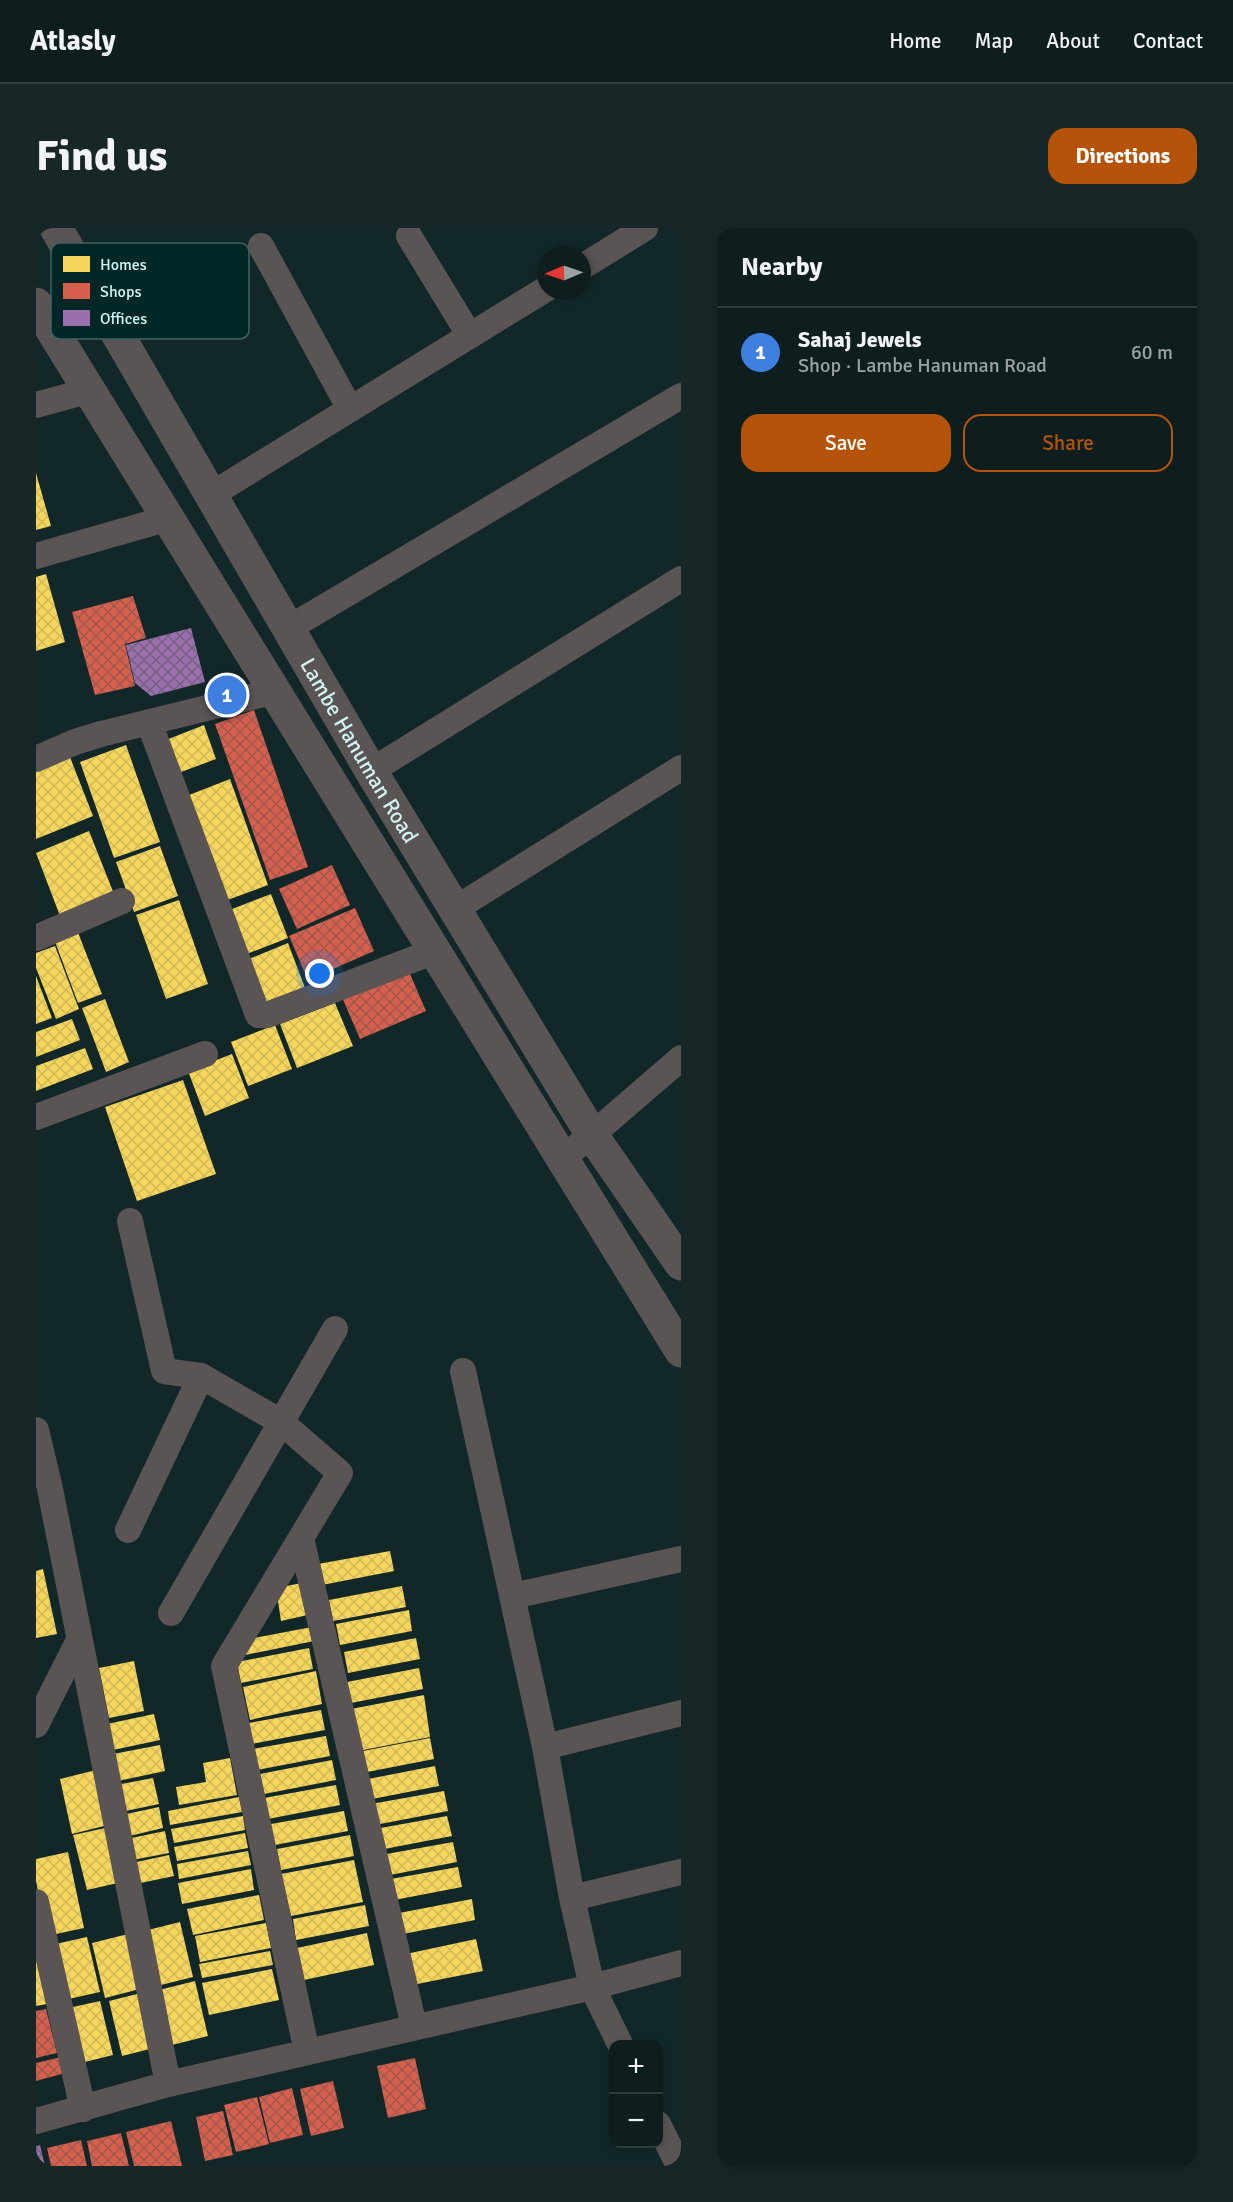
<!DOCTYPE html>
<meta charset="utf-8">
<style>
:root{--surface:#0e1e1e;--page:#172727;--text:#f1f3f6;--muted:#9ba2a4;--line:#2e3c3c;--accent:#b45309}
body{margin:0;font-family:Signika,sans-serif;background:var(--page);color:var(--text)}
.controls{position:absolute;right:18px;bottom:18px;display:grid;overflow:hidden;border-radius:12px;box-shadow:0 3px 9px #0003}
.controls button{width:54px;height:54px;display:grid;place-items:center;padding:0;border:0;border-bottom:2px solid var(--line);background:var(--surface);color:var(--text);font:30px sans-serif}
.compass{position:absolute;left:501px;top:18px;width:54px;height:54px;border-radius:50%;background:var(--surface);box-shadow:0 3px 9px #0003;rotate:268deg}
.you{position:absolute;left:284px;top:746px;width:21px;height:21px;margin:-15px;border:4px solid #fff;border-radius:50%;background:#1a73e8;box-shadow:0 0 0 9px #1a73e833}
.badge{display:grid;place-items:center;width:39px;height:39px;border-radius:50%;background:var(--accent);color:#fff;font-size:20px;font-weight:700}
.pin{position:absolute;translate:-50% -50%;border:3px solid #fff;box-shadow:0 2px 6px #0006}
.list{margin:0;padding:0;list-style:none}
h2{display:flex;justify-content:space-between;align-items:center;height:78px;margin:0;padding:0 24px;font-size:26px}
h2 small{font-size:20px;font-weight:400;color:var(--muted)}
.list li{display:grid;grid-template-columns:39px 1fr auto;gap:18px;align-items:center;box-sizing:border-box;height:90px;padding:0 24px;border-top:2px solid var(--line)}
.list b{display:block;font-size:22px;white-space:nowrap}
.list p{margin:0;font-size:20px;white-space:nowrap;color:var(--muted)}
.list em{font-size:20px;font-style:normal;color:var(--muted)}
.actions{display:flex;gap:12px;padding:18px 24px}
.actions a{flex:1;padding:14px 0;border:2px solid var(--accent);border-radius:18px;text-align:center;font-size:21px;color:var(--accent)}
.actions .main{background:var(--accent);color:#fff}
.map{position:relative;flex:none;width:645px;height:1938px;overflow:hidden;border-radius:18px}
header{display:flex;align-items:center;gap:36px;box-sizing:border-box;height:84px;padding:0 30px;background:var(--surface);border-bottom:2px solid var(--line)}
header strong{font-size:28px}
nav{display:flex;gap:33px;margin-inline-start:auto;font-size:21px}
.intro{display:flex;align-items:center;justify-content:space-between;box-sizing:border-box;height:144px;padding:0 36px}
h1{margin:0;font-size:42px}
.button{padding:15px 27px;border-radius:18px;background:var(--accent);color:#fff;font-size:21px;font-weight:700}
main{display:flex;gap:36px;padding:0 36px}
aside{flex:1;background:var(--surface);border-radius:18px;box-shadow:0 3px 9px #0003}
.map>svg:first-child{display:block}
</style>
<header>
<strong>Atlasly</strong>
<nav><a>Home</a><a>Map</a><a>About</a><a>Contact</a></nav>
</header>
<div class="intro"><h1>Find us</h1><a class="button">Directions</a></div>
<main>
<div class="map">
<svg width="645" height="1938" viewBox="0 0 645 1938">
<defs>
<pattern id="homes-cross-hatch" width="8" height="8" patternUnits="userSpaceOnUse" patternTransform="scale(1.5)"><rect width="8" height="8" fill="#f6d55c"/><path d="M0 0l8 8M0 8l8-8" fill="none" stroke="#d1b958"/></pattern>
<pattern id="shops-cross-hatch" width="8" height="8" patternUnits="userSpaceOnUse" patternTransform="scale(1.5)"><rect width="8" height="8" fill="#d6604d"/><path d="M0 0l8 8M0 8l8-8" fill="none" stroke="#a1584c"/></pattern>
<pattern id="offices-cross-hatch" width="8" height="8" patternUnits="userSpaceOnUse" patternTransform="scale(1.5)"><rect width="8" height="8" fill="#9970ab"/><path d="M0 0l8 8M0 8l8-8" fill="none" stroke="#756084"/></pattern>
</defs>
<rect width="100%" height="100%" fill="#122828"/>
<!-- homes -->
<path fill="url(#homes-cross-hatch)" d="M 0,245 L 15,298 L 0,302 Z
M 10,346 L 29,414 L 0,423 L 0,349 Z
M 168,497 L 180,531 L 137,547 L 125,514 Z
M 90,517 L 124,614 L 78,630 L 44,534 Z
M 32,524 L 57,588 L 0,611 L 0,537 Z
M 194,551 L 232,657 L 186,674 L 148,569 Z
M 53,603 L 78,666 L 24,688 L 0,625 Z
M 124,618 L 142,668 L 98,684 L 80,634 Z
M 235,666 L 252,710 L 208,727 L 191,683 Z
M 143,672 L 172,756 L 130,771 L 100,687 Z
M 41,702 L 66,766 L 42,775 L 18,711 Z
M 252,715 L 269,760 L 225,776 L 208,733 Z
M 19,718 L 43,781 L 20,791 L 0,740 L 0,725 Z
M 0,748 L 16,790 L 0,796 Z
M 69,771 L 93,834 L 70,844 L 46,780 Z
M 299,775 L 317,818 L 261,840 L 244,796 Z
M 36,791 L 44,812 L 0,829 L 0,804 Z
M 239,797 L 256,841 L 212,858 L 195,814 Z
M 49,820 L 57,841 L 0,863 L 0,838 Z
M 196,826 L 213,870 L 169,888 L 152,843 Z
M 147,852 L 180,946 L 101,973 L 69,879 Z
M 354,1323 L 358,1343 L 286,1357 L 282,1336 Z
M 7,1341 L 21,1406 L 0,1410 L 0,1343 Z
M 271,1354 L 276,1386 L 245,1393 L 240,1360 Z
M 366,1358 L 370,1379 L 297,1393 L 293,1372 Z
M 373,1382 L 376,1403 L 304,1417 L 300,1396 Z
M 276,1399 L 278,1413 L 209,1427 L 207,1412 Z
M 380,1410 L 384,1431 L 312,1445 L 308,1424 Z
M 273,1420 L 277,1441 L 205,1455 L 201,1434 Z
M 98,1433 L 108,1483 L 73,1490 L 63,1440 Z
M 383,1440 L 387,1461 L 315,1475 L 311,1454 Z
M 280,1443 L 286,1476 L 214,1492 L 207,1459 Z
M 388,1467 L 394,1509 L 322,1523 L 315,1481 Z
M 285,1482 L 289,1502 L 216,1516 L 213,1495 Z
M 118,1486 L 124,1512 L 77,1522 L 71,1496 Z
M 290,1508 L 294,1528 L 221,1542 L 217,1521 Z
M 394,1510 L 398,1531 L 326,1545 L 322,1524 Z
M 124,1517 L 129,1543 L 82,1553 L 77,1526 Z
M 194,1530 L 201,1567 L 143,1577 L 140,1559 L 170,1554 L 167,1535 Z
M 296,1532 L 300,1552 L 228,1566 L 224,1546 Z
M 399,1538 L 403,1558 L 331,1572 L 327,1552 Z
M 60,1542 L 72,1597 L 36,1606 L 24,1551 Z
M 117,1550 L 123,1576 L 80,1585 L 75,1558 Z
M 300,1557 L 304,1577 L 232,1591 L 228,1570 Z
M 408,1563 L 412,1583 L 339,1597 L 335,1576 Z
M 203,1569 L 206,1584 L 134,1597 L 132,1583 Z
M 123,1579 L 127,1600 L 85,1610 L 81,1588 Z
M 308,1583 L 312,1603 L 239,1617 L 235,1596 Z
M 207,1588 L 209,1602 L 138,1615 L 135,1601 Z
M 411,1588 L 416,1608 L 343,1622 L 339,1601 Z
M 74,1599 L 86,1654 L 51,1662 L 37,1607 Z
M 129,1603 L 133,1625 L 91,1633 L 86,1612 Z
M 209,1605 L 212,1620 L 141,1633 L 138,1619 Z
M 314,1607 L 318,1628 L 245,1642 L 241,1621 Z
M 417,1614 L 421,1634 L 349,1648 L 345,1627 Z
M 212,1623 L 215,1637 L 143,1651 L 141,1636 Z
M 32,1624 L 48,1700 L 11,1708 L 0,1653 L 0,1631 Z
M 133,1627 L 138,1648 L 95,1657 L 91,1636 Z
M 318,1632 L 327,1674 L 255,1688 L 245,1646 Z
M 422,1639 L 426,1659 L 353,1673 L 349,1652 Z
M 215,1641 L 218,1662 L 146,1676 L 142,1655 Z
M 223,1667 L 228,1692 L 157,1707 L 151,1681 Z
M 436,1671 L 439,1692 L 367,1706 L 363,1685 Z
M 329,1677 L 333,1698 L 260,1712 L 257,1691 Z
M 144,1694 L 157,1749 L 121,1758 L 108,1703 Z
M 230,1695 L 235,1720 L 164,1734 L 159,1708 Z
M 331,1705 L 338,1737 L 268,1752 L 261,1720 Z
M 92,1706 L 104,1761 L 69,1770 L 56,1715 Z
M 51,1709 L 64,1764 L 28,1772 L 15,1717 Z
M 440,1711 L 447,1743 L 376,1757 L 370,1726 Z
M 234,1723 L 237,1737 L 166,1750 L 163,1736 Z
M 0,1732 L 11,1776 L 0,1778 Z
M 236,1741 L 243,1772 L 173,1787 L 166,1755 Z
M 159,1753 L 172,1808 L 136,1817 L 123,1762 Z
M 109,1764 L 122,1819 L 86,1828 L 73,1773 Z
M 64,1773 L 77,1827 L 41,1836 L 28,1781 Z"/>
<!-- shops -->
<path fill="url(#shops-cross-hatch)" d="M 97,368 L 110,410 L 89,416 L 99,458 L 59,467 L 36,384 Z
M 218,482 L 272,639 L 234,652 L 179,496 Z
M 296,637 L 314,677 L 261,701 L 243,661 Z
M 319,680 L 338,723 L 272,752 L 253,708 Z
M 371,739 L 390,783 L 324,811 L 305,767 Z
M 10,1781 L 21,1825 L 0,1830 L 0,1783 Z
M 25,1829 L 29,1845 L 0,1853 L 0,1835 Z
M 379,1830 L 390,1881 L 352,1890 L 341,1838 Z
M 297,1853 L 308,1900 L 275,1908 L 264,1861 Z
M 256,1860 L 267,1907 L 234,1915 L 223,1869 Z
M 221,1869 L 233,1916 L 200,1924 L 188,1877 Z
M 187,1883 L 197,1927 L 169,1933 L 160,1889 Z
M 135,1893 L 146,1938 L 98,1938 L 90,1904 Z
M 85,1905 L 93,1938 L 56,1938 L 51,1913 Z
M 45,1912 L 51,1938 L 15,1938 L 11,1920 Z"/>
<!-- offices -->
<path fill="url(#offices-cross-hatch)" d="M 155,400 L 169,454 L 115,468 L 99,455 L 90,417 Z
M 4,1917 L 9,1938 L 0,1938 L 0,1918 Z"/>
<g fill="none" stroke-linecap="round" stroke-linejoin="round">
<!-- minor -->
<path stroke="#5a5454" stroke-width="26" d="M 373,8 L 434,108
M 225,18 L 314,181
M 546,39 L 609,0
M 0,177 L 55,162
M 173,268 L 510,61
M 0,328 L 133,290
M 253,400 L 645,168
M 113,494 L 222,787 L 231,787 L 399,723
M 0,531 L 39,514 L 65,506 L 240,463
M 335,543 L 645,351
M 419,681 L 645,540
M 0,710 L 86,673
M 0,889 L 169,826
M 526,930 L 556,907 L 645,830
M 427,1143 L 509,1519 L 536,1670 L 556,1759 L 584,1816
M 165,1148 L 245,1194 L 304,1245 L 188,1438 L 271,1824
M 0,1202 L 14,1261 L 132,1856
M 92,1302 L 165,1148 L 128,1143 L 94,993
M 265,1310 L 378,1798
M 477,1368 L 645,1331
M 135,1385 L 299,1101
M 0,1497 L 43,1412
M 509,1519 L 645,1485
M 536,1670 L 645,1644
M 0,1674 L 47,1881
M 0,1893 L 132,1856 L 556,1759 L 645,1735
M 622,1896 L 643,1938"/>
<!-- tertiary -->
<g stroke="#5a5454" stroke-width="33">
<path id="s1" d="M 20,0 L 335,543 L 556,907 L 645,1036"/>
<path d="M 0,76 L 645,1123"/>
</g>
</g>
<g text-anchor="middle" dominant-baseline="central" stroke-width="6" stroke-linejoin="round" paint-order="stroke">
<!-- street labels -->
<g font-size="22" fill="#d1f3f2" stroke="#002626">
<text stroke="none"><textPath href="#s1" startOffset="604">Lambe Hanuman Road</textPath></text>
</g>
</g>
<!-- legend -->
<rect x="15" y="15" width="198" height="96" rx="9" fill="#002626" stroke="#3f6463" stroke-width="1.5"/>
<rect x="27" y="28" width="27" height="16" fill="#f6d55c"/>
<rect x="27" y="55" width="27" height="16" fill="#d6604d"/>
<rect x="27" y="82" width="27" height="16" fill="#9970ab"/>
<g font-size="16" fill="#d1f3f2">
<text x="64" y="42">Homes</text>
<text x="64" y="69">Shops</text>
<text x="64" y="96">Offices</text>
</g>
</svg>
<div class="controls">
<button>+</button>
<button>−</button>
</div>
<svg class="compass" viewBox="-18 -18 36 36"><path d="M0-13l5 13h-10z" fill="#e53935"/><path d="M0 13l5-13h-10z" fill="#9ba2a4"/></svg>
<div class="you"></div>
<div class="pin badge" style="left:191px;top:467px;background:#3f7fe0">1</div>
</div>
<aside>
<h2>Nearby<small></small></h2>
<ul class="list">
<li><span class="badge" style="background:#3f7fe0">1</span><div><b>Sahaj Jewels</b><p>Shop · Lambe Hanuman Road</p></div><em>60 m</em></li>
</ul>
<div class="actions"><a class="main">Save</a><a>Share</a></div>
</aside>
</main>
